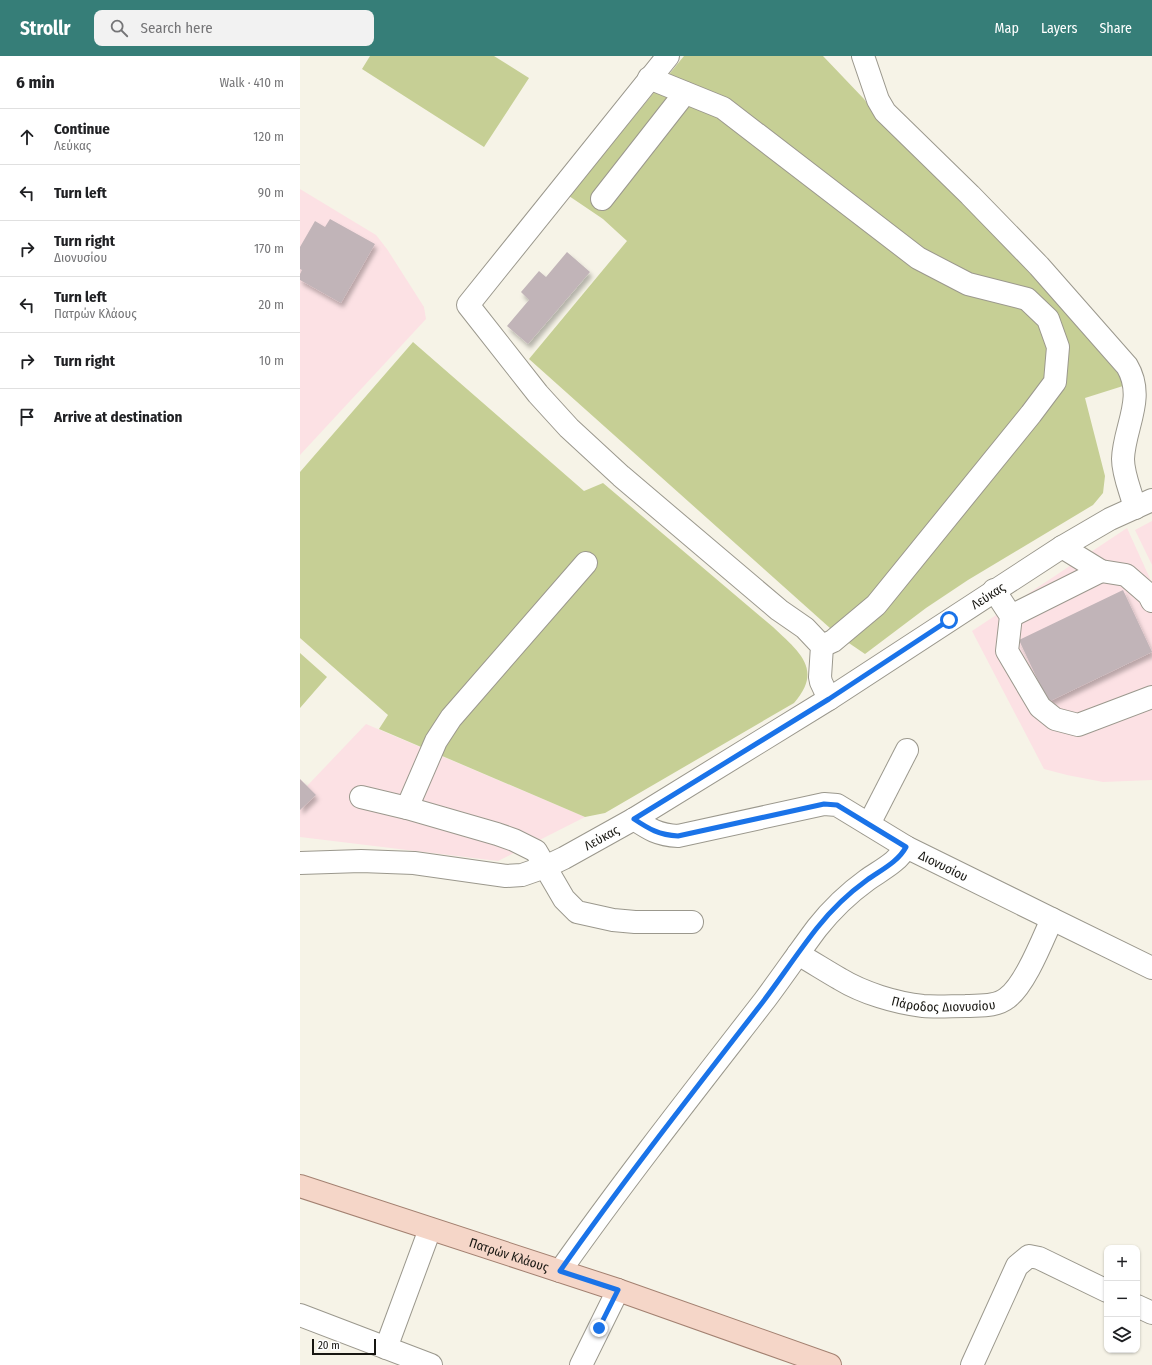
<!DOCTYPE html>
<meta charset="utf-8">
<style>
:root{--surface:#fff;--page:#f2f2f2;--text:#202124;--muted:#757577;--line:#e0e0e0;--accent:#367e78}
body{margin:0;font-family:"Fira Sans Condensed",sans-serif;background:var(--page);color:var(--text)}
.controls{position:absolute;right:12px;bottom:12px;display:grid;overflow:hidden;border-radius:8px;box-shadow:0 1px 3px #0004}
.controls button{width:36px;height:36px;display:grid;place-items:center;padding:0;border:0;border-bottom:1px solid var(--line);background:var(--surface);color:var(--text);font:20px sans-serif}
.scale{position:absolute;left:12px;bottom:10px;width:64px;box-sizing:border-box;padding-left:4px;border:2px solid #171611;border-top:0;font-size:11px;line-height:14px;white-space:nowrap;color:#171611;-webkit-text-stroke:3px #fff;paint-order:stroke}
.stop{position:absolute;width:12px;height:12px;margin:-9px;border:3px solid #1a73e8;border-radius:50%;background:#fff}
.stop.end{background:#1a73e8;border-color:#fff;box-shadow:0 1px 4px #0008}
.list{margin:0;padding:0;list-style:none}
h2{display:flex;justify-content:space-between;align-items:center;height:52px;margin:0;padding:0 16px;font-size:17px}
h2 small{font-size:13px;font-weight:400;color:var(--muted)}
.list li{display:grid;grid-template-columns:26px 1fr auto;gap:12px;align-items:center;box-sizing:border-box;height:56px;padding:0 16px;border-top:1px solid var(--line)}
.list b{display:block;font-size:15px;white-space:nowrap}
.list p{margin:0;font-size:13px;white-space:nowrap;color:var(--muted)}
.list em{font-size:13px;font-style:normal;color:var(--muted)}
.icon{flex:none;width:22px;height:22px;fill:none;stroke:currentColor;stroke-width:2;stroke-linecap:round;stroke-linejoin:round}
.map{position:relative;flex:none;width:852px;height:1309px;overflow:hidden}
header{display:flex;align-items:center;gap:24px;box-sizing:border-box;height:56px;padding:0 20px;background:var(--accent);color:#fff}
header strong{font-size:19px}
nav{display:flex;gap:22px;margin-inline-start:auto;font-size:14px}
.search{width:280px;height:36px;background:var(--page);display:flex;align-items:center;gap:10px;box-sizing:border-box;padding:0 14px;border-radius:8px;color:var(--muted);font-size:15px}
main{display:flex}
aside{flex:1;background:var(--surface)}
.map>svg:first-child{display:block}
</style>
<header>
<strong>Strollr</strong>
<div class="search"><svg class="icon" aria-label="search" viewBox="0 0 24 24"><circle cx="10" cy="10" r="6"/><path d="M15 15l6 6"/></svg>Search here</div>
<nav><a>Map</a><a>Layers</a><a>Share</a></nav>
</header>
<main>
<aside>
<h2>6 min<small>Walk · 410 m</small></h2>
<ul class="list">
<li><svg class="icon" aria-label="ahead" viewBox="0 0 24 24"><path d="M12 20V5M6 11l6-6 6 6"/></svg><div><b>Continue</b><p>Λεύκας</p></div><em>120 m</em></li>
<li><svg class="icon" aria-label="left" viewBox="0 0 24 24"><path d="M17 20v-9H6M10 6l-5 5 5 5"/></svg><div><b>Turn left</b></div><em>90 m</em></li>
<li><svg class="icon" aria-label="right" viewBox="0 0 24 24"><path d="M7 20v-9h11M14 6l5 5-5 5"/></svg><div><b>Turn right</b><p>Διονυσίου</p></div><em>170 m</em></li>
<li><svg class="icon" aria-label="left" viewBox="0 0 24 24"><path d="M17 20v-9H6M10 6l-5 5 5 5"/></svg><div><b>Turn left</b><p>Πατρών Κλάους</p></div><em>20 m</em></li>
<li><svg class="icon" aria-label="right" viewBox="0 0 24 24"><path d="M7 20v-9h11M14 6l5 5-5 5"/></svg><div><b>Turn right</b></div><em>10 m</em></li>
<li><svg class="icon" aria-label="arrive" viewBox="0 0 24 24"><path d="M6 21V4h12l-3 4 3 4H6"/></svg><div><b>Arrive at destination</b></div></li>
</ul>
</aside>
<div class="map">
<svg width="852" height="1309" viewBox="0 0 852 1309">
<defs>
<filter id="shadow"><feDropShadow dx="2.5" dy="4.5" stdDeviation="2" flood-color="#0004"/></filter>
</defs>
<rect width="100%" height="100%" fill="#f6f3e7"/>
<!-- industrial -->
<path fill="#fce1e4" d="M 0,133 L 76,179 L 87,193 L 124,251 L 126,263 L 0,399 Z
M 852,465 L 852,509 L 835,474 Z
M 827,472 L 852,527 L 852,724 L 803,726 L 767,719 L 744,713 L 672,575 Z
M 66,668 L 285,761 L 198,805 L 0,781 L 0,723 L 7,730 Z"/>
<!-- green -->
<path fill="#c6cf95" d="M 70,0 L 194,0 L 229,22 L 184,91 L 62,13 Z
M 384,0 L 523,0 L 564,43 L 579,64 L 670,154 L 740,227 L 821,321 L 823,330 L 785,342 L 805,420 L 803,437 L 793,449 L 668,524 L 626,552 L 565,598 L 540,581 L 229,303 L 327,185 L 303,163 L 269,140 Z
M 113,286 L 284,435 L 303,427 L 473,571 C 498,595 524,613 494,647 L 305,757 L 285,761 L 79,673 L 88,659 L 0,582 L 0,416 Z
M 0,597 L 27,621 L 0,652 Z"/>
<!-- building -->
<path fill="#c1b4b8" filter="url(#shadow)" d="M 30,163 L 75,188 L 41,247 L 0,224 L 0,218 L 2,214 L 0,213 L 0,191 L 15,165 L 25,171 Z
M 267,196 L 290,216 L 228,288 L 207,270 L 229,244 L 221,236 L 239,215 L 246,221 Z
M 823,534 L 852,596 L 748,646 L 719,584 Z
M 0,723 L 16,739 L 0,754 Z"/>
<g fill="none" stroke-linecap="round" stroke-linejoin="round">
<defs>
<g id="minor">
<path d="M 368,0 L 168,249 L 238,338 L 269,372 L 321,420 L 479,554 L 505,572 L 522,590 L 520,621 L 521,626 L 529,643"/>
<path d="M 563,0 L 578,44 L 585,56 L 670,139 L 739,210 L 827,310 C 846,342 824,371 823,403 C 823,419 831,436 835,452"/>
<path d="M 349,22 L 423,52 L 618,202 L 668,228 L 727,243 L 748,263 L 758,291 L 755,326 L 731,358 L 576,549 L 533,585 L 522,590"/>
<path d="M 302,143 L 385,37"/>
<path d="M 762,491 L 801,515 L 826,519 L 849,539 L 852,545"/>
<path d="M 694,534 L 711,560 L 707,595 L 740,651 L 755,663 L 778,669 L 852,641"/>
<path d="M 711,560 L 801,515"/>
<path d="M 61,741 L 107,752 L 197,778 L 214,784 L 236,795 L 264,843 L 277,856 L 313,864 L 335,866 L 392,866"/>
<path d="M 107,752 L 136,685 L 151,662 L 286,507"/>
<path id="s1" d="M 334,763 C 349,773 358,779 378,780 L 524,748 L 537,749 L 606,791 L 752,863 L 852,912"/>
<path d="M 569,768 L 607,694"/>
<path id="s2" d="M 0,807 L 61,805 L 114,807 L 206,820 L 222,819 L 245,811 L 264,802 L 334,763 L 529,643 L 762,491 L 810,463 L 852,444"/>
<path id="s3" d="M 498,898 C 512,906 526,915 540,923 C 563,937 596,947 623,950 C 637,951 652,950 666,950 C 679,949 696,951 707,942 C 725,929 742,885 752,863"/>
<path d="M 260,1215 C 325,1123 395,1034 464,945 C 482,921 499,896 517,872 C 532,853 549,837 567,824 C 581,814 598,806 606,791"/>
<path d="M 837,1250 L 852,1257"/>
<path d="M 0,1259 L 131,1309"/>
<path d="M 86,1292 L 130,1173"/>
<path d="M 281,1309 L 318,1234"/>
<path d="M 672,1309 L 717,1210 L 729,1200 L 739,1202 L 807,1235"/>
</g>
<g id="major">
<path id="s4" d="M 0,1130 L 318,1234 L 530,1309"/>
</g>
</defs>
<!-- minor casing -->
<use href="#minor" stroke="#9b988d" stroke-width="24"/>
<!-- major casing -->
<use href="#major" stroke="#a38171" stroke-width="24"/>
<!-- minor -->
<use href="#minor" stroke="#fff" stroke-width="22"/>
<!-- major -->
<use href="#major" stroke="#f5d6c8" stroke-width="22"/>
</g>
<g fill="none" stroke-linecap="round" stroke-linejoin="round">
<!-- route -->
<path stroke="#1a73e8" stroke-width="5" d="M 299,1272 L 318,1234 L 260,1215 C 324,1124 393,1036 462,947 C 481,922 498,896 517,872 C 532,853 549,837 567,824 C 581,814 598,806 606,791 L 537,749 L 524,748 L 378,780 C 359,779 349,773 334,763 L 529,643 L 649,564"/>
</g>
<g text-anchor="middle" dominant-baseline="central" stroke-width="4" stroke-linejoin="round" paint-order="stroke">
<!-- street labels -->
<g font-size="13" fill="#171611" stroke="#fff">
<text stroke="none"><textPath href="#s2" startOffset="767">Λεύκας</textPath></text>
<text stroke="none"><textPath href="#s2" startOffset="311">Λεύκας</textPath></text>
<text stroke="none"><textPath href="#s1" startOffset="333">Διονυσίου</textPath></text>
<text stroke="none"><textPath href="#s3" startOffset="157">Πάροδος Διονυσίου</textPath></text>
<text stroke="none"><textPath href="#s4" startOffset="220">Πατρών Κλάους</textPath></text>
</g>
</g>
</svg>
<div class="controls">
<button>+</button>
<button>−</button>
<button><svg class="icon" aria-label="layers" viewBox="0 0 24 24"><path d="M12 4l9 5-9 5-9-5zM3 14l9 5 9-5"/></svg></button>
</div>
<div class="scale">20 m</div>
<div class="stop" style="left:649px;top:564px"></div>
<div class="stop end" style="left:299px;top:1272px"></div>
</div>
</main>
